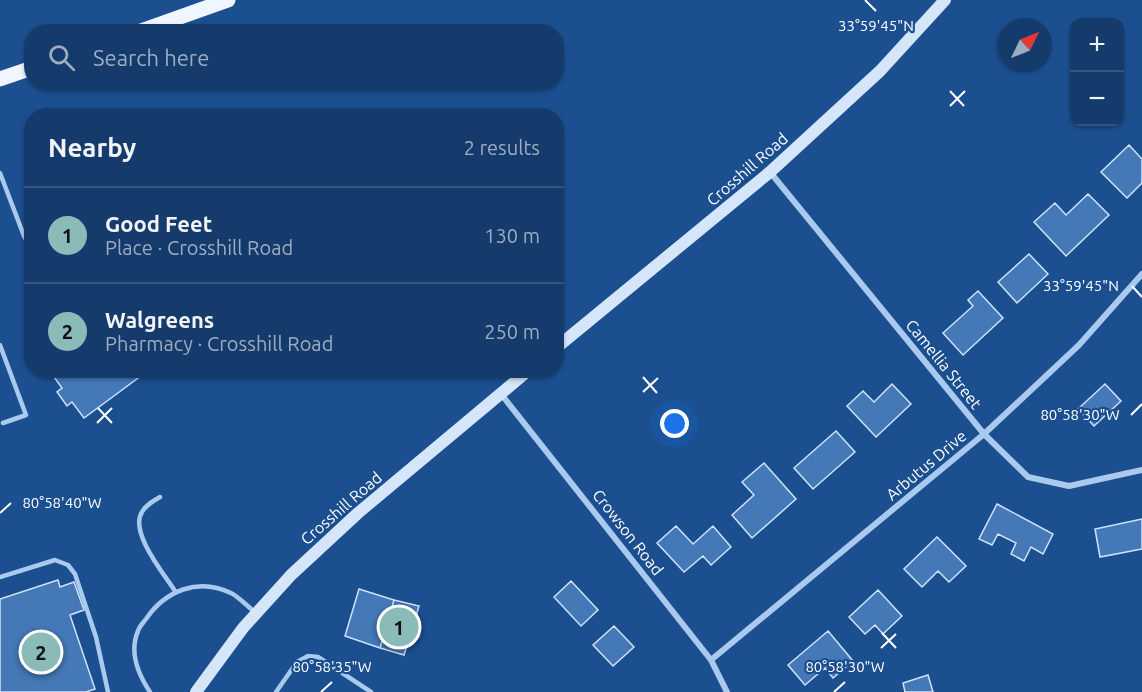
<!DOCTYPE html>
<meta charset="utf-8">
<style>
:root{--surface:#143b6b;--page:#1d4271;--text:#f1f3f6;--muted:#9dadc1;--line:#33557e;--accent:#8bbbb9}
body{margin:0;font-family:Ubuntu,sans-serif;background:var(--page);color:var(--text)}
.controls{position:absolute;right:18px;top:18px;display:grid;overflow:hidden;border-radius:12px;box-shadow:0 2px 4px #0004}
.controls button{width:54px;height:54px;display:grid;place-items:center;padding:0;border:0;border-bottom:2px solid var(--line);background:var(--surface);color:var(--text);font:30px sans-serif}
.compass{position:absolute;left:998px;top:18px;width:54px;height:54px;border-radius:50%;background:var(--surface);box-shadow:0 2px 4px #0004;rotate:47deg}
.you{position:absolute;left:675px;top:424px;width:21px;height:21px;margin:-15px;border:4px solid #fff;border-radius:50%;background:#1a73e8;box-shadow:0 0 0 9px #1a73e833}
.badge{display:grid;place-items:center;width:39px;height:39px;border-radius:50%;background:var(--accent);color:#111;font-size:20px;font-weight:700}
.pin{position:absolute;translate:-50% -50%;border:3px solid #fff;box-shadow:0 2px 6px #0006}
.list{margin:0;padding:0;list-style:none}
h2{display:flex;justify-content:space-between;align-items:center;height:78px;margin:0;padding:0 24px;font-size:26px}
h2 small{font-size:20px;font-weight:400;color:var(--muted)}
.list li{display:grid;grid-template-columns:39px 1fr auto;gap:18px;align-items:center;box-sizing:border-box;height:96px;padding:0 24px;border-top:2px solid var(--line)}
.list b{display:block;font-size:22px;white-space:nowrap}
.list p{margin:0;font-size:20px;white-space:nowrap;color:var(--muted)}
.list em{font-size:20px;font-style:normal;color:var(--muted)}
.icon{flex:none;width:33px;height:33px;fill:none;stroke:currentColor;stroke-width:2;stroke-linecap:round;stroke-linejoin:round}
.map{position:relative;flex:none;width:1142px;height:692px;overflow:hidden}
.search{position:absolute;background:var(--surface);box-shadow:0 2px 4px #0004;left:24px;top:24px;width:540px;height:66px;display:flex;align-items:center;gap:15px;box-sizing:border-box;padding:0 21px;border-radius:24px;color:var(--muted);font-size:22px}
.panel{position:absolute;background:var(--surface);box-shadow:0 2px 4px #0004;left:24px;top:108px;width:540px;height:270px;border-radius:24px}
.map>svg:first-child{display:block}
</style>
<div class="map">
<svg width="1142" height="692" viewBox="0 0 1142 692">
<rect width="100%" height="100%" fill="#1b4f8f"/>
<!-- building -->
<path fill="#4478b7" stroke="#cfe3fa" stroke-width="1.5" d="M 1129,145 L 1142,159 L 1142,183 L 1127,198 L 1101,172 Z
M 1088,194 L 1109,215 L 1066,256 L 1034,222 L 1055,203 L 1066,215 Z
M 1029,254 L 1048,274 L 1017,303 L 998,282 Z
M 978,291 L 1003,318 L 963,355 L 943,333 L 973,306 L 968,300 Z
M 49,370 L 149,370 L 84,418 L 72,402 L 67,406 L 57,392 L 62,388 Z
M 892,384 L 911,404 L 876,437 L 847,406 L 863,391 L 874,402 Z
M 1105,384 L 1121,401 L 1094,426 L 1078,409 Z
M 836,431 L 855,452 L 813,489 L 794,468 Z
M 764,463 L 796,499 L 752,538 L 732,515 L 754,495 L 742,482 Z
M 997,504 L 1053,534 L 1043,554 L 1031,547 L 1024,561 L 1011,554 L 1016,543 L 998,534 L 992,545 L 979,539 Z
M 1142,519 L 1142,549 L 1100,557 L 1095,529 Z
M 676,526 L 693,544 L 713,526 L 731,547 L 711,565 L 703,556 L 684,572 L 657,543 Z
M 937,537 L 966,566 L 949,582 L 938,571 L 922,587 L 904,569 Z
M 58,580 L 60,587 L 74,582 L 84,610 L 70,615 L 95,689 L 86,692 L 0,692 L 0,599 Z
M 571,581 L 598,610 L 581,626 L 554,597 Z
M 359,589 L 394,600 L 380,648 L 345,636 Z
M 878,590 L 902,616 L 883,634 L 875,625 L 865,634 L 849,617 Z
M 394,600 L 419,606 L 404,655 L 380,648 Z
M 614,626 L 634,647 L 613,666 L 593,645 Z
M 828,631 L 853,661 L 833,678 L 825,668 L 805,685 L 788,665 Z
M 928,675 L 933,692 L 905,692 L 903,683 Z"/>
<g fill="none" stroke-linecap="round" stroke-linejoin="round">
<!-- lane -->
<path stroke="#a9c9ee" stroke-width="4.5" d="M 0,173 L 24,236 L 32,249
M 0,345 L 26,415 L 3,423
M 160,497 C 153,501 146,505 142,512 C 129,532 164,574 175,591
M 0,577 L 55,560 L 68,565 L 75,574 L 96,637 L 108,692
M 150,692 C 138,674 129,652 138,631 C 139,627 143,623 146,619 C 165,591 198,577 231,593 C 239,597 248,607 256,613
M 276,692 L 297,662 L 308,656 L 318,657 L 371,692"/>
<!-- street -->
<path stroke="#a9c9ee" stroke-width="6" d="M 770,172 L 984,434 L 1028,477 L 1069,486 L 1142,470
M 501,394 L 711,660 L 727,692
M 711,660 L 984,434 L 1079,345 L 1142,274"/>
<!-- secondary -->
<path stroke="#d6e6fa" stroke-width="12" d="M 556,348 L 770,172 L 880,71 L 945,0
M 196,692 L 243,628 L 291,575 L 358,513 L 529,370"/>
<!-- primary -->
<path stroke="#f0f6ff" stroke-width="15" d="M 138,32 L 228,0
M 0,79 L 32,68"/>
</g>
<!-- ticks -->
<path fill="none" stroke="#fff" stroke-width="2" d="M 865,0 L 876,11M 950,91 L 964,106M 950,106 L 965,91M 1132,286 L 1142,297M 643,377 L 657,393M 643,392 L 658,378M 98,408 L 112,423M 1131,415 L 1142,404M 97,423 L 112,408M 0,513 L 11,503M 882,633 L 896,648M 881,648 L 896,634M 321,692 L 332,682M 834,692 L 845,682"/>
<g text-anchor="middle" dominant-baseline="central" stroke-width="4.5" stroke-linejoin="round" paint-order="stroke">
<!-- street labels -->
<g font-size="16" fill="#fff" stroke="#1b4f8f">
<text transform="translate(747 169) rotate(-41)">Crosshill Road</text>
<text transform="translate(944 364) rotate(51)">Camellia Street</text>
<text transform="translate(926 465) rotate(-40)">Arbutus Drive</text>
<text transform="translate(341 508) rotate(-41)">Crosshill Road</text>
<text transform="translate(628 532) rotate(52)">Crowson Road</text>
</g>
</g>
<g font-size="15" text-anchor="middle" fill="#fff" stroke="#1b4f8f" stroke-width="4.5" stroke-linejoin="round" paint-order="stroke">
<text x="876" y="31">33°59'45"N</text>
<text x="1081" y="291">33°59'45"N</text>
<text x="1080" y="420">80°58'30"W</text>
<text x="62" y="508">80°58'40"W</text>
<text x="332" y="672">80°58'35"W</text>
<text x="845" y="672">80°58'30"W</text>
</g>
</svg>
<div class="controls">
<button>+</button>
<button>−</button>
</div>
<svg class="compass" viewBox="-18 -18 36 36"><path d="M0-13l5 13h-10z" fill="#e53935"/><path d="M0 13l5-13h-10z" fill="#9dadc1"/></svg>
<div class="you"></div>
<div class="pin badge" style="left:399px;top:627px">1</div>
<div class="pin badge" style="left:41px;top:652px">2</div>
<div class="search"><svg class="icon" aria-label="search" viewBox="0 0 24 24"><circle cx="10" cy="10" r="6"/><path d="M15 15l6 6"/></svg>Search here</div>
<section class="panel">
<h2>Nearby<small>2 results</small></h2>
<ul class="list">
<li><span class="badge">1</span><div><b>Good Feet</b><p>Place · Crosshill Road</p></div><em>130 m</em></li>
<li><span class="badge">2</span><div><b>Walgreens</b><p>Pharmacy · Crosshill Road</p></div><em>250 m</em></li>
</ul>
</section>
</div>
